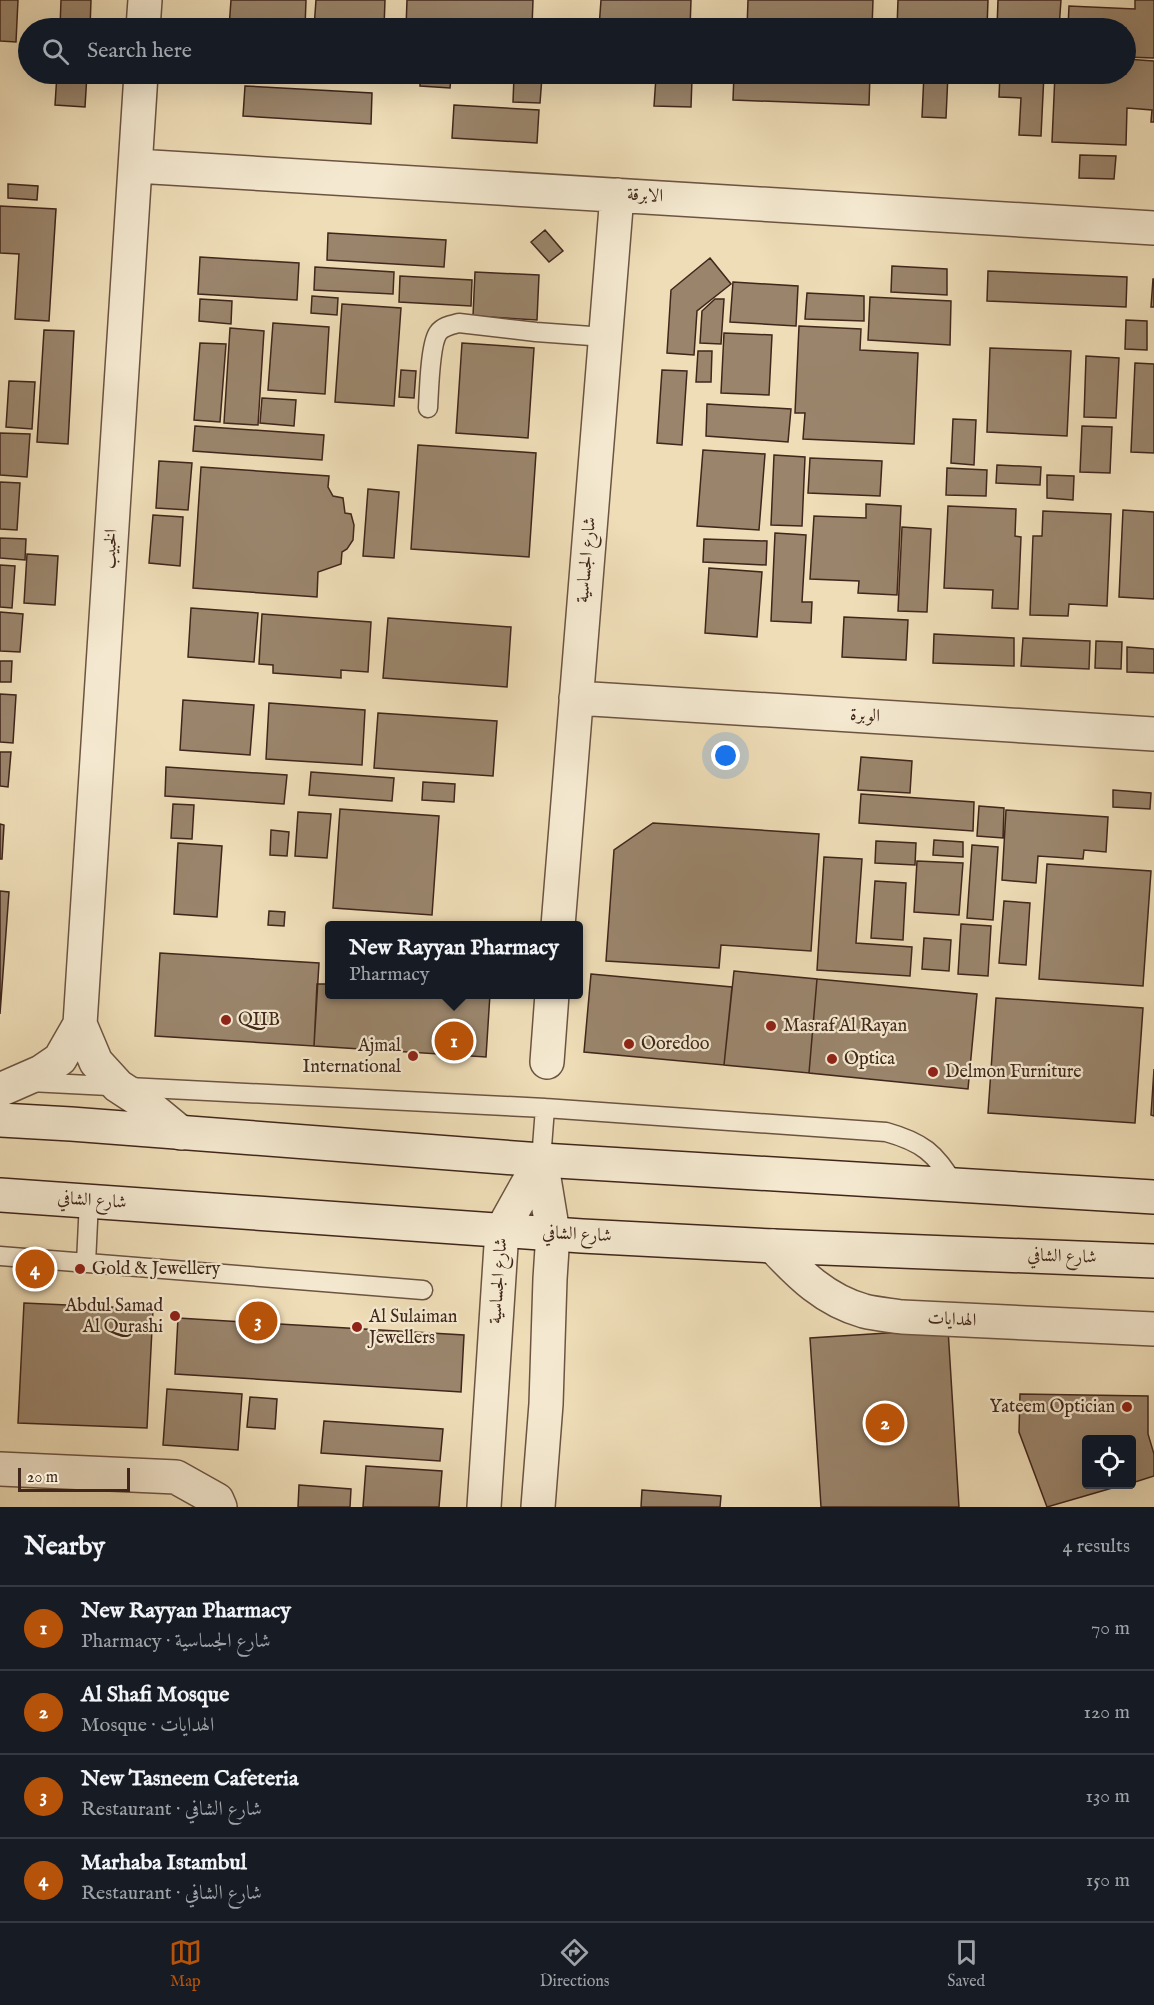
<!DOCTYPE html>
<meta charset="utf-8">
<style>
:root{--surface:#171b24;--page:#20242c;--text:#f1f3f6;--muted:#9ea1a6;--line:#363941;--accent:#b45309}
body{margin:0;font-family:"IM FELL English",Amiri,serif;background:var(--page);color:var(--text)}
.controls{position:absolute;right:18px;bottom:18px;display:grid;overflow:hidden;border-radius:6px;box-shadow:0 6px 24px #0002}
.controls button{width:54px;height:54px;display:grid;place-items:center;padding:0;border:0;border-bottom:2px solid var(--line);background:var(--surface);color:var(--text);font:30px sans-serif}
.scale{position:absolute;left:18px;bottom:15px;width:112px;box-sizing:border-box;padding-left:6px;border:3px solid #40261b;border-top:0;font-size:16px;line-height:21px;white-space:nowrap;color:#40261b;-webkit-text-stroke:4px #f4e9d0;paint-order:stroke}
.you{position:absolute;left:726px;top:756px;width:21px;height:21px;margin:-15px;border:4px solid #fff;border-radius:50%;background:#1a73e8;box-shadow:0 0 0 9px #1a73e833}
.badge{display:grid;place-items:center;width:39px;height:39px;border-radius:50%;background:var(--accent);color:#fff;font-size:20px;font-weight:700}
.pin{position:absolute;translate:-50% -50%;border:3px solid #fff;box-shadow:0 2px 6px #0006}
.popup{position:absolute;left:325px;top:921px;width:258px;height:78px;box-sizing:border-box;display:grid;place-content:center;border-radius:6px;background:var(--surface);filter:drop-shadow(0 2px 4px #0005);font-size:20px;white-space:nowrap;color:var(--muted)}
.popup b{font-size:22px;color:var(--text)}
.popup::after{content:'';position:absolute;left:50%;top:100%;margin-left:-12px;border:12px solid transparent;border-top-color:var(--surface)}
.list{margin:0;padding:0;list-style:none}
h2{display:flex;justify-content:space-between;align-items:center;height:78px;margin:0;padding:0 24px;font-size:26px}
h2 small{font-size:20px;font-weight:400;color:var(--muted)}
.list li{display:grid;grid-template-columns:39px 1fr auto;gap:18px;align-items:center;box-sizing:border-box;height:84px;padding:0 24px;border-top:2px solid var(--line)}
.list b{display:block;font-size:22px;white-space:nowrap}
.list p{margin:0;font-size:20px;white-space:nowrap;color:var(--muted)}
.list em{font-size:20px;font-style:normal;color:var(--muted)}
.icon{flex:none;width:33px;height:33px;fill:none;stroke:currentColor;stroke-width:2;stroke-linecap:round;stroke-linejoin:round}
.map{position:relative;flex:none;width:1154px;height:1507px;overflow:hidden}
.search{position:absolute;background:var(--surface);box-shadow:0 6px 24px #0002;left:18px;right:18px;top:18px;height:66px;display:flex;align-items:center;gap:15px;box-sizing:border-box;padding:0 21px;border-radius:33px;color:var(--muted);font-size:22px}
.sheet{height:414px;background:var(--surface)}
nav{display:flex;justify-content:space-around;align-items:center;box-sizing:border-box;height:84px;border-top:2px solid var(--line);background:var(--surface);font-size:16px;color:var(--muted)}
nav a{display:grid;justify-items:center;gap:3px}
nav .on{color:var(--accent)}
.map>svg:first-child{display:block}
</style>
<div class="map">
<svg width="1154" height="1507" viewBox="0 0 1154 1507">
<rect width="100%" height="100%" fill="#eeddb7"/>
<filter id="stains"><feTurbulence type="fractalNoise" baseFrequency=".00333" numOctaves="4"/><feColorMatrix values="0 0 0 0 .2 0 0 0 0 .09 0 0 0 0 .02 0 0 0 .5 -.17"/></filter>
<radialGradient id="worn" r=".72"><stop offset=".6" stop-color="#630" stop-opacity="0"/><stop offset="1" stop-color="#630" stop-opacity=".3"/></radialGradient>
<!-- building -->
<path fill="#9a856c" stroke="#40261b" stroke-width="1.5" d="M 0,0 L 18,0 L 16,42 L 0,41 Z
M 61,0 L 91,0 L 90,28 L 60,28 Z
M 231,0 L 306,0 L 305,28 L 229,28 Z
M 316,0 L 385,0 L 384,28 L 314,28 Z
M 407,0 L 533,0 L 532,27 L 509,26 L 509,28 L 406,28 Z
M 601,0 L 691,0 L 690,28 L 599,28 Z
M 748,0 L 873,0 L 872,28 L 747,28 Z
M 898,0 L 988,0 L 987,28 L 897,28 Z
M 998,0 L 1061,0 L 1059,28 L 997,28 Z
M 1135,0 L 1154,0 L 1154,58 L 1126,57 L 1126,28 L 1068,28 L 1069,6 L 1135,9 Z
M 1126,59 L 1154,61 L 1154,122 L 1151,122 L 1152,110 L 1127,108 L 1126,145 L 1052,142 L 1055,74 L 1126,74 Z
M 57,74 L 87,74 L 85,107 L 55,105 Z
M 420,74 L 484,74 L 484,80 L 451,78 L 450,88 L 420,86 Z
M 734,74 L 870,74 L 869,105 L 733,100 Z
M 924,74 L 948,74 L 946,118 L 922,117 Z
M 1000,74 L 1044,74 L 1041,136 L 1019,135 L 1021,98 L 999,97 Z
M 514,76 L 542,77 L 540,103 L 513,102 Z
M 656,77 L 692,79 L 691,107 L 654,106 Z
M 245,86 L 372,93 L 371,124 L 243,116 Z
M 454,105 L 539,110 L 537,143 L 452,138 Z
M 1080,155 L 1116,156 L 1114,179 L 1079,178 Z
M 8,184 L 38,186 L 37,200 L 8,198 Z
M 0,206 L 56,209 L 49,321 L 15,319 L 19,254 L 0,253 Z
M 545,230 L 563,251 L 549,262 L 531,242 Z
M 328,233 L 446,240 L 444,267 L 327,260 Z
M 200,257 L 299,263 L 297,300 L 198,294 Z
M 710,258 L 731,284 L 697,311 L 694,355 L 667,353 L 671,290 Z
M 892,266 L 947,269 L 947,295 L 891,292 Z
M 315,267 L 394,272 L 393,294 L 314,290 Z
M 988,271 L 1127,277 L 1126,307 L 987,301 Z
M 475,272 L 539,275 L 537,320 L 473,316 Z
M 400,276 L 472,280 L 471,306 L 399,302 Z
M 1153,279 L 1154,279 L 1154,307 L 1151,307 Z
M 733,282 L 798,286 L 796,326 L 730,322 Z
M 807,293 L 864,296 L 864,321 L 805,319 Z
M 312,296 L 338,298 L 337,315 L 311,313 Z
M 870,297 L 951,301 L 950,345 L 868,340 Z
M 200,299 L 232,301 L 231,324 L 199,321 Z
M 715,299 L 724,299 L 721,344 L 700,343 L 702,311 Z
M 342,304 L 401,308 L 394,406 L 335,402 Z
M 1126,320 L 1147,321 L 1147,350 L 1125,349 Z
M 273,323 L 329,327 L 325,394 L 268,390 Z
M 799,326 L 861,329 L 860,350 L 918,353 L 914,444 L 803,439 L 805,413 L 795,413 Z
M 230,328 L 264,331 L 258,425 L 224,423 Z
M 44,330 L 74,331 L 68,444 L 37,442 Z
M 724,333 L 772,335 L 769,395 L 721,393 Z
M 200,343 L 226,344 L 220,422 L 194,420 Z
M 462,343 L 534,348 L 528,438 L 456,433 Z
M 990,348 L 1071,351 L 1067,436 L 987,432 Z
M 698,351 L 712,351 L 711,382 L 696,382 Z
M 1086,356 L 1119,358 L 1116,418 L 1084,417 Z
M 1135,363 L 1154,364 L 1154,453 L 1131,452 Z
M 401,370 L 416,371 L 414,398 L 399,397 Z
M 662,370 L 687,371 L 682,445 L 657,443 Z
M 9,381 L 35,382 L 32,429 L 6,427 Z
M 262,398 L 296,400 L 294,426 L 260,423 Z
M 707,404 L 791,409 L 788,442 L 706,436 Z
M 953,419 L 976,420 L 974,465 L 951,463 Z
M 195,426 L 324,435 L 322,460 L 193,451 Z
M 1082,426 L 1112,427 L 1110,473 L 1080,472 Z
M 0,433 L 30,434 L 27,477 L 0,475 Z
M 418,445 L 536,453 L 529,557 L 411,549 Z
M 703,450 L 765,454 L 759,530 L 697,526 Z
M 774,455 L 805,457 L 802,526 L 771,525 Z
M 810,458 L 882,461 L 880,496 L 808,493 Z
M 159,461 L 192,463 L 188,510 L 156,508 Z
M 997,465 L 1041,467 L 1040,485 L 996,483 Z
M 201,467 L 329,476 L 328,487 L 333,496 L 343,498 L 345,513 L 351,514 L 354,525 L 353,540 L 347,549 L 342,552 L 341,564 L 318,572 L 317,597 L 193,588 Z
M 947,468 L 987,470 L 986,496 L 946,495 Z
M 1047,475 L 1074,476 L 1073,500 L 1047,498 Z
M 0,482 L 20,483 L 17,530 L 0,529 Z
M 368,489 L 399,492 L 394,558 L 363,556 Z
M 866,504 L 901,506 L 897,595 L 858,593 L 859,581 L 810,579 L 814,516 L 866,518 Z
M 948,506 L 1016,509 L 1015,536 L 1021,537 L 1018,609 L 992,608 L 993,590 L 944,588 Z
M 1123,510 L 1154,512 L 1154,599 L 1119,597 Z
M 1043,511 L 1111,514 L 1107,606 L 1069,604 L 1068,616 L 1030,615 L 1033,536 L 1042,536 Z
M 153,515 L 183,517 L 180,566 L 149,563 Z
M 902,527 L 931,529 L 927,612 L 898,611 Z
M 775,533 L 806,535 L 802,602 L 812,602 L 811,623 L 771,621 Z
M 0,538 L 26,539 L 25,560 L 0,558 Z
M 704,539 L 767,541 L 766,565 L 703,562 Z
M 27,554 L 58,556 L 55,605 L 24,603 Z
M 0,565 L 15,566 L 12,608 L 0,607 Z
M 709,568 L 762,572 L 757,637 L 705,633 Z
M 191,608 L 258,613 L 254,662 L 188,657 Z
M 0,612 L 23,614 L 20,652 L 0,651 Z
M 262,614 L 371,622 L 368,672 L 341,670 L 341,678 L 273,673 L 273,665 L 259,664 Z
M 844,617 L 908,620 L 906,660 L 842,657 Z
M 388,618 L 511,627 L 507,687 L 383,678 Z
M 934,634 L 1014,638 L 1014,666 L 933,663 Z
M 1023,638 L 1090,641 L 1089,669 L 1021,666 Z
M 1096,641 L 1122,642 L 1121,669 L 1095,668 Z
M 1127,647 L 1154,649 L 1154,673 L 1127,672 Z
M 0,661 L 12,661 L 11,682 L 0,682 Z
M 0,694 L 16,695 L 13,743 L 0,742 Z
M 183,700 L 254,705 L 250,755 L 180,750 Z
M 269,703 L 365,710 L 362,765 L 266,759 Z
M 378,713 L 497,721 L 493,776 L 374,768 Z
M 0,752 L 11,752 L 8,787 L 0,786 Z
M 861,757 L 912,761 L 910,793 L 858,790 Z
M 166,767 L 287,775 L 284,804 L 165,796 Z
M 311,772 L 394,778 L 392,801 L 309,795 Z
M 423,782 L 455,784 L 454,802 L 422,800 Z
M 1113,790 L 1151,793 L 1150,809 L 1113,807 Z
M 861,794 L 974,802 L 973,831 L 859,823 Z
M 173,804 L 194,805 L 192,839 L 171,838 Z
M 979,806 L 1004,808 L 1003,838 L 977,836 Z
M 340,809 L 439,816 L 432,915 L 333,908 Z
M 1006,810 L 1108,817 L 1106,852 L 1084,850 L 1083,859 L 1038,856 L 1036,883 L 1002,880 Z
M 298,812 L 331,814 L 327,858 L 295,856 Z
M 653,823 L 819,834 L 811,951 L 721,945 L 719,968 L 606,961 L 614,850 Z
M 0,824 L 4,825 L 2,859 L 0,859 Z
M 271,830 L 289,832 L 287,856 L 270,855 Z
M 934,840 L 963,842 L 963,857 L 933,855 Z
M 876,841 L 916,843 L 915,865 L 875,863 Z
M 178,843 L 222,846 L 217,917 L 174,914 Z
M 972,845 L 998,847 L 993,920 L 967,918 Z
M 824,857 L 862,859 L 856,943 L 912,947 L 910,976 L 817,970 Z
M 917,861 L 963,863 L 959,915 L 914,912 Z
M 1047,864 L 1151,871 L 1143,986 L 1039,979 Z
M 875,881 L 906,883 L 903,940 L 871,938 Z
M 0,891 L 9,892 L 0,1014 Z
M 1004,901 L 1030,903 L 1026,965 L 999,963 Z
M 269,911 L 285,912 L 284,926 L 268,925 Z
M 961,924 L 991,926 L 988,976 L 958,974 Z
M 924,938 L 951,940 L 949,971 L 922,969 Z
M 160,953 L 319,963 L 314,1046 L 155,1036 Z
M 734,971 L 817,979 L 809,1073 L 724,1065 Z
M 591,974 L 732,987 L 724,1065 L 584,1052 Z
M 817,979 L 977,994 L 968,1089 L 809,1073 Z
M 317,984 L 330,984 L 330,994 L 490,994 L 486,1057 L 314,1046 Z
M 996,998 L 1143,1008 L 1135,1123 L 988,1113 Z
M 1154,1069 L 1154,1116 L 1151,1115 Z
M 24,1303 L 153,1309 L 147,1428 L 18,1423 Z
M 178,1318 L 464,1335 L 461,1392 L 175,1374 Z
M 948,1329 L 959,1507 L 821,1507 L 810,1338 Z
M 167,1389 L 242,1394 L 238,1450 L 163,1445 Z
M 1020,1394 L 1148,1396 L 1148,1434 L 1154,1454 L 1154,1476 L 1132,1483 L 1132,1440 L 1086,1440 L 1086,1484 L 1126,1484 L 1047,1507 L 1019,1432 Z
M 250,1397 L 277,1399 L 275,1429 L 247,1427 Z
M 324,1421 L 443,1429 L 440,1461 L 321,1453 Z
M 366,1466 L 442,1471 L 439,1507 L 363,1507 Z
M 299,1485 L 351,1489 L 350,1507 L 298,1507 Z
M 642,1490 L 721,1496 L 720,1507 L 641,1507 Z"/>
<g fill="none" stroke-linecap="round" stroke-linejoin="round">
<defs>
<path id="service" d="M 428,408 C 429,391 430,345 438,333 C 443,326 451,325 459,323 L 536,332 L 605,337
M 30,1082 L 545,1108 L 886,1132 C 922,1142 936,1153 955,1186
M 541,1160 L 545,1108
M 0,1256 L 423,1290
M 86,1263 L 89,1201"/>
<path id="minor" d="M 143,28 L 145,0
M 141,74 L 80,1024 L 96,1062 L 118,1086 L 147,1105 L 181,1133
M 136,166 L 1154,228
M 576,698 L 1154,734
M 558,926 L 617,195
M 547,1062 L 552,994
M 0,1090 L 41,1072 L 60,1059 L 80,1024
M 773,1246 C 800,1275 825,1300 864,1311 C 876,1314 889,1315 902,1317 L 1154,1329
M 0,1469 L 176,1477 L 217,1500 L 220,1507"/>
<path id="tertiary" d="M 484,1507 L 502,1230 L 541,1160
M 538,1507 L 546,1404 L 550,1279 L 553,1233 L 541,1160"/>
<path id="secondary" d="M 0,1120 L 71,1124 L 541,1160 L 1154,1197
M 0,1195 L 582,1236 L 773,1246 L 1154,1261"/>
</defs>
<!-- service casing -->
<use href="#service" stroke="#6c5442" stroke-width="21"/>
<!-- minor casing -->
<use href="#minor" stroke="#6c5442" stroke-width="36"/>
<!-- tertiary casing -->
<use href="#tertiary" stroke="#6c5442" stroke-width="36"/>
<!-- secondary casing -->
<use href="#secondary" stroke="#40261b" stroke-width="36"/>
<!-- service -->
<use href="#service" stroke="#f4e9d0" stroke-width="18"/>
<!-- minor -->
<use href="#minor" stroke="#f4e9d0" stroke-width="33"/>
<!-- tertiary -->
<use href="#tertiary" stroke="#f4e9d0" stroke-width="33"/>
<!-- secondary -->
<use href="#secondary" stroke="#f4e9d0" stroke-width="33"/>
</g>
<!-- markers -->
<g fill="#8f2418" stroke="#f4e9d0" stroke-width="2">
<circle cx="226" cy="1020" r="6"/>
<circle cx="771" cy="1026" r="6"/>
<circle cx="629" cy="1044" r="6"/>
<circle cx="413" cy="1056" r="6"/>
<circle cx="832" cy="1059" r="6"/>
<circle cx="933" cy="1072" r="6"/>
<circle cx="80" cy="1269" r="6"/>
<circle cx="175" cy="1316" r="6"/>
<circle cx="357" cy="1327" r="6"/>
<circle cx="1127" cy="1407" r="6"/>
</g>
<g text-anchor="middle" dominant-baseline="central" stroke-width="4.5" stroke-linejoin="round" paint-order="stroke">
<!-- street labels -->
<g font-size="18" fill="#40261b" stroke="#f4e9d0">
<text transform="translate(645 196) rotate(3)">الابرقة</text>
<text transform="translate(111 549) rotate(-86)">الخبيب</text>
<text transform="translate(587 560) rotate(-85)">شارع الجساسية</text>
<text transform="translate(865 716) rotate(4)">الوبرة</text>
<text transform="translate(92 1201) rotate(4)">شارع الشافي</text>
<text transform="translate(577 1235) rotate(3)">شارع الشافي</text>
<text transform="translate(1062 1257) rotate(2)">شارع الشافي</text>
<text transform="translate(499 1281) rotate(-86)">شارع الجساسية</text>
<text transform="translate(952 1320) rotate(3)">الهدايات</text>
</g>
<!-- poi labels -->
<g font-size="18" fill="#40261b" stroke="#f4e9d0" text-anchor="start">
<text x="238" y="1020">QIIB</text>
<text x="783" y="1026">Masraf Al Rayan</text>
<text x="641" y="1044">Ooredoo</text>
<text x="401" y="1046" text-anchor="end">Ajmal<tspan x="401" dy="21">International</tspan></text>
<text x="844" y="1059">Optica</text>
<text x="945" y="1072">Delmon Furniture</text>
<text x="92" y="1269">Gold &amp; Jewellery</text>
<text x="163" y="1306" text-anchor="end">Abdul Samad<tspan x="163" dy="21">Al Qurashi</tspan></text>
<text x="369" y="1317">Al Sulaiman<tspan x="369" dy="21">Jewellers</tspan></text>
<text x="1115" y="1407" text-anchor="end">Yateem Optician</text>
</g>
</g>
<rect width="100%" height="100%" filter="url(#stains)"/>
<rect width="100%" height="100%" fill="url(#worn)"/>
</svg>
<div class="controls">
<button><svg class="icon" aria-label="locate" viewBox="0 0 24 24"><circle cx="12" cy="12" r="6"/><path d="M12 2v4M12 18v4M2 12h4M18 12h4"/></svg></button>
</div>
<div class="scale">20 m</div>
<div class="you"></div>
<div class="pin badge" style="left:454px;top:1041px">1</div>
<div class="popup"><b>New Rayyan Pharmacy</b>Pharmacy</div>
<div class="pin badge" style="left:885px;top:1423px">2</div>
<div class="pin badge" style="left:258px;top:1321px">3</div>
<div class="pin badge" style="left:35px;top:1269px">4</div>
<div class="search"><svg class="icon" aria-label="search" viewBox="0 0 24 24"><circle cx="10" cy="10" r="6"/><path d="M15 15l6 6"/></svg>Search here</div>
</div>
<section class="sheet">
<h2>Nearby<small>4 results</small></h2>
<ul class="list">
<li><span class="badge">1</span><div><b>New Rayyan Pharmacy</b><p>Pharmacy · شارع الجساسية</p></div><em>70 m</em></li>
<li><span class="badge">2</span><div><b>Al Shafi Mosque</b><p>Mosque · الهدايات</p></div><em>120 m</em></li>
<li><span class="badge">3</span><div><b>New Tasneem Cafeteria</b><p>Restaurant · شارع الشافي</p></div><em>130 m</em></li>
<li><span class="badge">4</span><div><b>Marhaba Istambul</b><p>Restaurant · شارع الشافي</p></div><em>150 m</em></li>
</ul>
</section>
<nav>
<a class="on"><svg class="icon" aria-label="map" viewBox="0 0 24 24"><path d="M3 6l6-2 6 2 6-2v14l-6 2-6-2-6 2zM9 4v14M15 6v14"/></svg>Map</a>
<a><svg class="icon" aria-label="directions" viewBox="0 0 24 24"><path d="M12 3l9 9-9 9-9-9zM9 14v-3h6M13 9l2 2-2 2"/></svg>Directions</a>
<a><svg class="icon" aria-label="saved" viewBox="0 0 24 24"><path d="M7 4h10v16l-5-4-5 4z"/></svg>Saved</a>
</nav>
